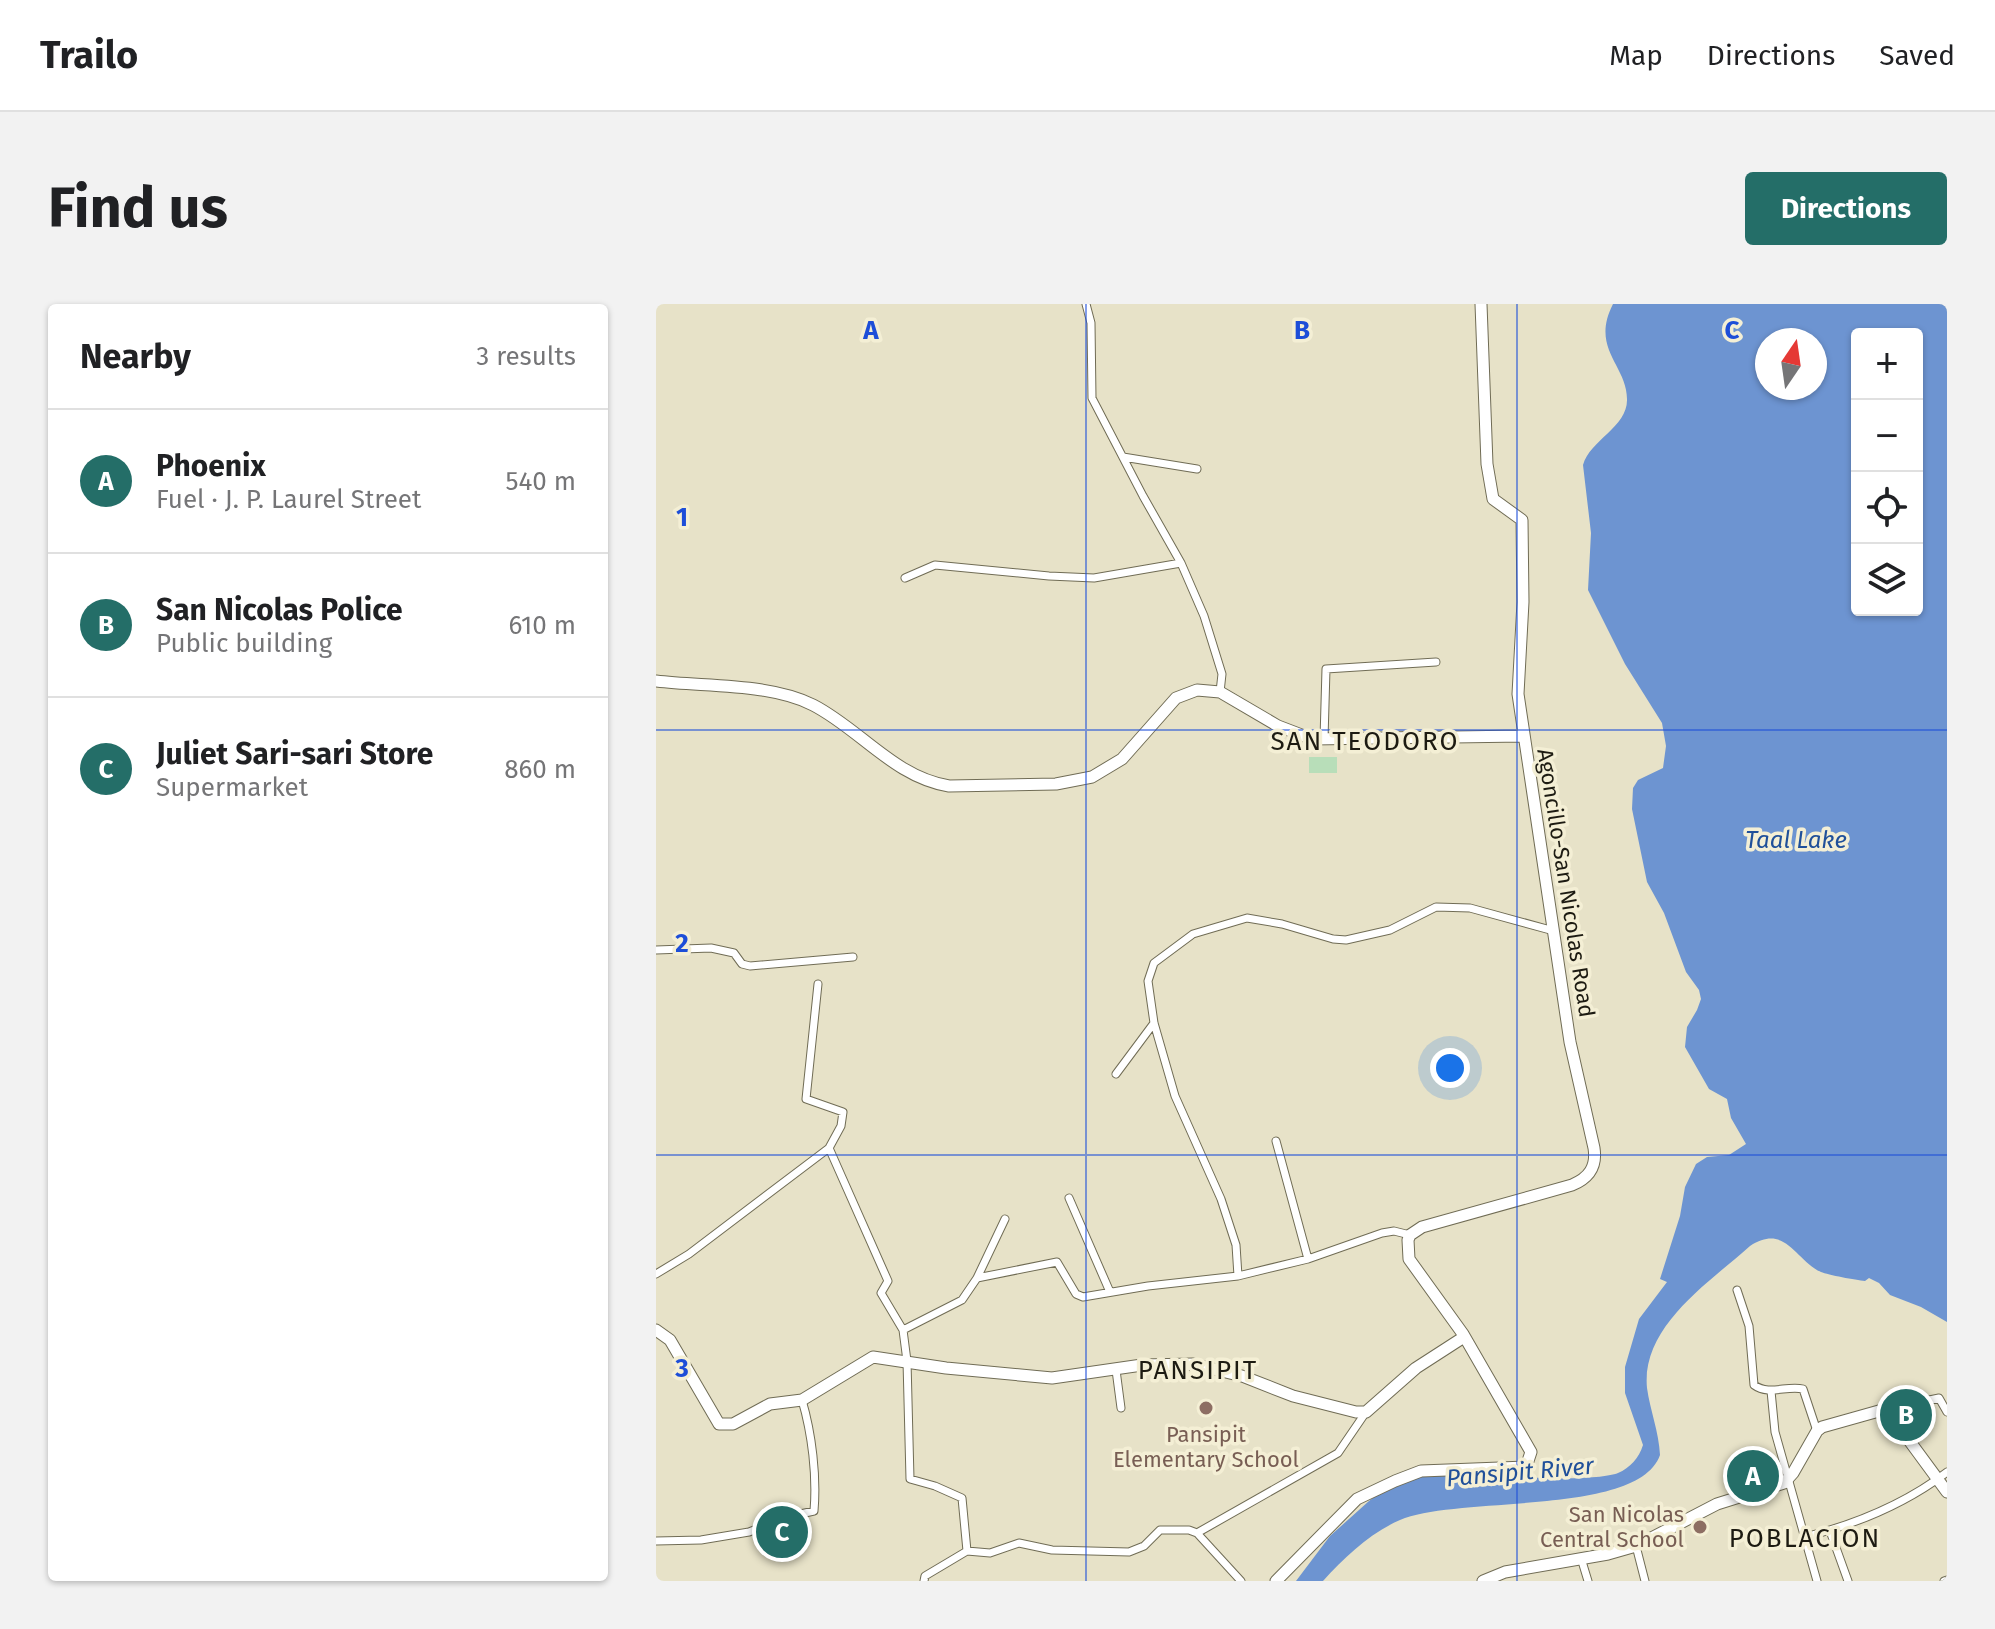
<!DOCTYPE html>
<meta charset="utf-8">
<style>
:root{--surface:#fff;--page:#f2f2f2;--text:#202124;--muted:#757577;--line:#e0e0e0;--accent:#246e68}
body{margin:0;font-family:"Fira Sans",sans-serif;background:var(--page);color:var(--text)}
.controls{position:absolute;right:24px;top:24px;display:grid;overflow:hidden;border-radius:8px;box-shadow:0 2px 6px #0004}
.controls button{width:72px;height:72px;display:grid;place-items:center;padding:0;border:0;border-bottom:2px solid var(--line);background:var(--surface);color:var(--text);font:40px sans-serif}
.compass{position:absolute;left:1099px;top:24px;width:72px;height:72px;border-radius:50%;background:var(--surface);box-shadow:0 2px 6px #0004;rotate:13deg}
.you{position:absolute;left:794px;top:764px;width:28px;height:28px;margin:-20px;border:6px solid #fff;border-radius:50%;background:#1a73e8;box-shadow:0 0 0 12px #1a73e833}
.badge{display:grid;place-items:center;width:52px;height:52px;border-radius:50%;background:var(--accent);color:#fff;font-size:26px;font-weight:700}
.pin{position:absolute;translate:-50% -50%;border:4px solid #fff;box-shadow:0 2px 8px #0006}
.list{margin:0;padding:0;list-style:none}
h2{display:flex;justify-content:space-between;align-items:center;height:104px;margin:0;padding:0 32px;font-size:34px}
h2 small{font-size:26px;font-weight:400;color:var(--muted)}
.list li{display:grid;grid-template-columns:52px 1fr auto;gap:24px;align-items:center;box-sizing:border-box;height:144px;padding:0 32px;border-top:2px solid var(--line)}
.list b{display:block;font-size:30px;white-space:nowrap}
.list p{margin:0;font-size:26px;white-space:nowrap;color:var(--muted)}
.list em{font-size:26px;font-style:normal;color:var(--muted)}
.icon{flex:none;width:44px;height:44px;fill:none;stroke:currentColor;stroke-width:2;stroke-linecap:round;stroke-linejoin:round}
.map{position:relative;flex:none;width:1291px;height:1277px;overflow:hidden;border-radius:8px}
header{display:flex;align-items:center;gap:48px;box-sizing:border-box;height:112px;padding:0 40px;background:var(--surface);border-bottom:2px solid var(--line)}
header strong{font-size:38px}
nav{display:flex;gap:44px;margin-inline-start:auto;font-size:28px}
.intro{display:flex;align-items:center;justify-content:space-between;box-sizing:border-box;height:192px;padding:0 48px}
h1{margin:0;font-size:56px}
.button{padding:20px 36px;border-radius:8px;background:var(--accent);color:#fff;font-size:28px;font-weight:700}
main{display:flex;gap:48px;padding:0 48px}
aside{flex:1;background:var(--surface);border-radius:8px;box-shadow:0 2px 6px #0004}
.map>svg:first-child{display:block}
</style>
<header>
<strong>Trailo</strong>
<nav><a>Map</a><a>Directions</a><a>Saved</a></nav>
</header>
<div class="intro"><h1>Find us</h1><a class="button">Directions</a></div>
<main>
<aside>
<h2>Nearby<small>3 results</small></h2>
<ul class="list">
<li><span class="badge">A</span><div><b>Phoenix</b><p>Fuel · J. P. Laurel Street</p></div><em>540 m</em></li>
<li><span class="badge">B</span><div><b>San Nicolas Police</b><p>Public building</p></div><em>610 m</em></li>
<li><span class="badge">C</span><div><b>Juliet Sari-sari Store</b><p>Supermarket</p></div><em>860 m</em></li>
</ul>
</aside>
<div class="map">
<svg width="1291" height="1277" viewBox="0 0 1291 1277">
<rect width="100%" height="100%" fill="#e7e2c8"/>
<!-- green -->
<path fill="#b8deb9" d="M 653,453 L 681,453 L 681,469 L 653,469 Z"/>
<!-- water -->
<path fill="#6d94d1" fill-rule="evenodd" d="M 957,0 L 1291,0 L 1291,1018 L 1265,1003 L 1234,991 L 1223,979 L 1213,974 L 1209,977 C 1200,976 1172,971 1165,968 C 1139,956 1130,919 1094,942 C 1054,978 985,1022 991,1084 C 994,1106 1003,1128 1004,1151 C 982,1213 801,1191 744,1216 C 714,1229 689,1253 667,1277 L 640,1277 L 674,1232 L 713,1197 L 744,1174 L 835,1166 C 854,1176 942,1177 962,1169 C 974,1164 983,1154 987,1141 L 969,1089 L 969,1063 L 983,1015 L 1011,978 L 1004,975 L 1024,912 L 1029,883 L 1040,860 L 1051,853 L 1073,851 L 1090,840 L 1075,814 L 1071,795 L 1053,785 L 1029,743 L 1031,723 L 1041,706 L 1045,695 L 1043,686 L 1030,668 L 1008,609 L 991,578 L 976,505 L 977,484 L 982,476 L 1007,464 L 1010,442 L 1006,419 L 969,360 L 932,286 L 935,229 L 927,161 C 934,136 972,123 971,95 C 971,61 934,45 957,0 ZM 1201,30 L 1261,30 L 1261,306 L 1201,306 ZM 1111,36 L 1159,36 L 1159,84 L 1111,84 Z"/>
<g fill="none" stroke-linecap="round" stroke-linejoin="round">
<defs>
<path id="street" d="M 430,0 L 435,19 L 436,94 L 487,192 L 525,259 L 548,312 L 566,370 L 564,388
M 467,153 L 541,165
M 249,274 L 279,261 L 393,272 L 438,274 L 525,259
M 668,435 L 670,365 L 780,358
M 0,646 L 55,644 L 78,649 L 86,660 L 94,662 L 197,653
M 162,680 L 150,795 L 187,808 L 185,822 L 173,844 L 232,977 L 225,989 L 247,1026
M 460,770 L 498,719
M 620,837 L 652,955
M 413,894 L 454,988
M 0,970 L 33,950 L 173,844
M 582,972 L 580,941 L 565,895 L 519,792 L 498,719 L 492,677 L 498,659 L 537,630 L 591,614 L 626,620 L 677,635 L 690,636 L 734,626 L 780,603 L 814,604 L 898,627
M 321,974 L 349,915
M 1081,986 L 1093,1022 L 1098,1081 C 1113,1092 1131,1081 1147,1085 L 1161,1127
M 460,1066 L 465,1104
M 1115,1087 L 1119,1128 L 1161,1277
M 1230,1105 L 1283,1094 L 1291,1108
M 710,1108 L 682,1149 L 541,1229 L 533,1226 L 504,1226 L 488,1242 L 473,1248 L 396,1246 L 363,1239 L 334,1249 L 311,1247 L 306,1194 L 279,1182 L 254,1175 L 251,1057 L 247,1026 L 306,996 L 321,974 L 401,958 L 420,990 L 427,993 L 492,982 L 582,972 L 652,955 L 726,929 L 738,927 L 754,931
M 1174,1227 L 1192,1277
M 541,1229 L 585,1277
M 1149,1233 C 1200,1220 1249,1200 1291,1168
M 0,1237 L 45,1236 L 93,1228 L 131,1213 L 158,1207 C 161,1172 156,1130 146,1096
M 980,1242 L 989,1277
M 925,1254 L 932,1277
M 268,1277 L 269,1272 L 311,1247
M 1288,1277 L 1291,1276"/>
<path id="secondary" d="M 0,377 C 48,383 114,379 157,401 C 204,425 238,473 293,482 L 400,480 L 436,473 L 466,455 L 520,394 L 541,386 L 564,388 L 622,422 L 656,435 L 867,432
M 0,1026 L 14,1036 L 63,1120 L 77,1120 L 114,1100 L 146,1096 L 217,1053 L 290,1064 L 396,1074 L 486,1061 L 537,1060 L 586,1072 L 637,1092 L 700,1108 L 710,1108 L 760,1064 L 808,1033
M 620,1277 L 701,1195 L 739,1177 L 765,1167 L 870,1163 L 875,1148 L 807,1030 L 753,955 L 752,936 L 754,931 L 766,923 L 916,881 C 933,874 941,863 938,844 L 914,738 L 862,390 L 867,298 L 866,216 L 837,195 L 831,160 L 825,0
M 827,1277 L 849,1268 L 952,1250 L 980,1242 L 1061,1200 L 1128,1179 L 1137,1169 L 1161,1127 L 1166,1123 L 1230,1105 L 1291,1188"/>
</defs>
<!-- street casing -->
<use href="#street" stroke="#706c55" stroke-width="9"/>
<!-- secondary casing -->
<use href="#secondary" stroke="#706c55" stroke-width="13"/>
<!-- street -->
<use href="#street" stroke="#fff" stroke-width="7"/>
<!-- secondary -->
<use href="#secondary" stroke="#fff" stroke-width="11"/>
</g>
<!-- grid -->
<path fill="none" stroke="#1d4ed8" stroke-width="2" stroke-opacity="0.55" d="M 430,0 L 430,1277M 861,0 L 861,1277M 0,426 L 1291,426M 0,851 L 1291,851"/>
<!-- markers -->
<g fill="#8d6e63" stroke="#f4efd5" stroke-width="3">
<circle cx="550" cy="1104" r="8"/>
<circle cx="1044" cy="1223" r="8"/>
</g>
<g text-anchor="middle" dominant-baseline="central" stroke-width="7" stroke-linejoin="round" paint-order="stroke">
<!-- street labels -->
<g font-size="22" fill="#1d1b12" stroke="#f4efd5">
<text transform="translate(910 579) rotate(81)">Agoncillo-San Nicolas Road</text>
</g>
<!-- education labels -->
<g font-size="22" fill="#785e54" stroke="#f4efd5">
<text x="550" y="1130">Pansipit<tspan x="550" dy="25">Elementary School</tspan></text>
<text x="1028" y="1210" text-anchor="end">San Nicolas<tspan x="1028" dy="25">Central School</tspan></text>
</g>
<!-- water labels -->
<g font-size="24" font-style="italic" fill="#20509a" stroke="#f4efd5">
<text x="1140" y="536">Taal Lake</text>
<text transform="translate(864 1168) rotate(-5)">Pansipit River</text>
</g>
<!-- quarter labels -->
<g font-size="26" letter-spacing="2" fill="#1d1b12" stroke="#f4efd5">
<text x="709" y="437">SAN TEODORO</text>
<text x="542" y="1066">PANSIPIT</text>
<text x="1149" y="1234">POBLACION</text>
</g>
</g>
<g font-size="26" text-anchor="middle" font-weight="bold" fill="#1d4ed8" stroke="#f4efd5" stroke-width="7" stroke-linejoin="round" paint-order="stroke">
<text x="215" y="35">A</text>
<text x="646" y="35">B</text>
<text x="1076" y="35">C</text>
<text x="26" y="222">1</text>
<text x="26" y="648">2</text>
<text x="26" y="1073">3</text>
</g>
</svg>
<div class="controls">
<button>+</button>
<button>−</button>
<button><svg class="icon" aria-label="locate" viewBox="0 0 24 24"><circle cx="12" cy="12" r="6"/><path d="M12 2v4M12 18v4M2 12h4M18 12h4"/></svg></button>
<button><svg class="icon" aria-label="layers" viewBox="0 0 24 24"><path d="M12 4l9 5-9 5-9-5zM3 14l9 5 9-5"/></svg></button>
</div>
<svg class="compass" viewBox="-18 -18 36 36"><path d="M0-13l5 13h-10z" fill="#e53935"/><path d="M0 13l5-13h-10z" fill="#757577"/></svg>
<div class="you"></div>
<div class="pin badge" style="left:1097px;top:1172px">A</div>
<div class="pin badge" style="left:1250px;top:1111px">B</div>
<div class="pin badge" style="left:126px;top:1228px">C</div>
</div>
</main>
